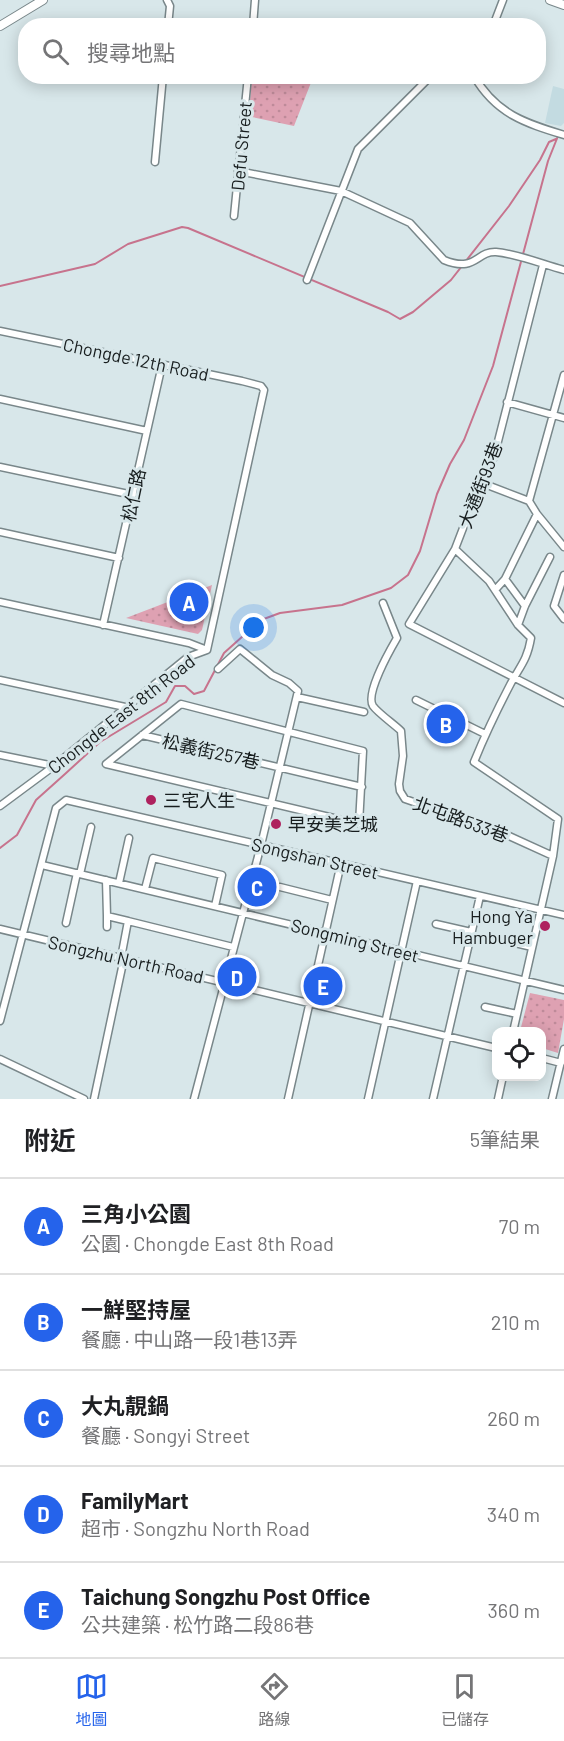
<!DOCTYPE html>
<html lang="zh-TW">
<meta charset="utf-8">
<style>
:root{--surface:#fff;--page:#f2f2f2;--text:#202124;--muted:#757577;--line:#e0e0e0;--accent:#2563eb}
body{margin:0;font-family:Barlow,"Noto Sans TC",sans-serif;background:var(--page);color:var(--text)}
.controls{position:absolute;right:18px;bottom:18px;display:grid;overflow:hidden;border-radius:12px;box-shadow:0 3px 15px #0003}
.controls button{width:54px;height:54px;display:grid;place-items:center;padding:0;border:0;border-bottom:2px solid var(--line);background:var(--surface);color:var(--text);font:30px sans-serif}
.you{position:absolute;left:254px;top:628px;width:21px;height:21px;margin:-15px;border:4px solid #fff;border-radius:50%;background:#1a73e8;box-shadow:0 0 0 9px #1a73e833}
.badge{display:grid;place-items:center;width:39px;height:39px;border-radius:50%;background:var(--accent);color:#fff;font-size:20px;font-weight:700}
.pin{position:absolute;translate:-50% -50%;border:3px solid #fff;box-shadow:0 2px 6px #0006}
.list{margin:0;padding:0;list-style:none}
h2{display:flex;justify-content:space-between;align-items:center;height:78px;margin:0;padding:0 24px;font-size:26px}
h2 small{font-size:20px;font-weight:400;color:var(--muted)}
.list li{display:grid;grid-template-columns:39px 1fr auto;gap:18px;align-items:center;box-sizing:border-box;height:96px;padding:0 24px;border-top:2px solid var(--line)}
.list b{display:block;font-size:22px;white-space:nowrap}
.list p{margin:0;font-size:20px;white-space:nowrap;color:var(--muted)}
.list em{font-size:20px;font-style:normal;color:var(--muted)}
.icon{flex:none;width:33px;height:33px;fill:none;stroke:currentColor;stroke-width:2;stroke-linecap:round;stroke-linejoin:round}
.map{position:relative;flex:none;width:564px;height:1099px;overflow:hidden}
.search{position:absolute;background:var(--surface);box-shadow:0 3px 15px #0003;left:18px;right:18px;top:18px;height:66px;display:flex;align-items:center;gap:15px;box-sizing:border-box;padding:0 21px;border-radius:24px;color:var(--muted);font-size:22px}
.sheet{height:558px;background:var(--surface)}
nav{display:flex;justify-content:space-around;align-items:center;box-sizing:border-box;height:84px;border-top:2px solid var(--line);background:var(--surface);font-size:16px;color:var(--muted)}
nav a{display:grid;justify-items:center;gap:3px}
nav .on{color:var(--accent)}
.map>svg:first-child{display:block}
</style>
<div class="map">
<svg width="564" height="1099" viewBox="0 0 564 1099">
<defs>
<pattern id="park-dots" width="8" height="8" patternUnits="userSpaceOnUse" patternTransform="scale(1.5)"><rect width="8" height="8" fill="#dea1b2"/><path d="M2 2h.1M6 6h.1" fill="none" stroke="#be8a99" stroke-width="1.8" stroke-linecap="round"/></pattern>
</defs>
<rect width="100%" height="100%" fill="#d8e7ea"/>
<!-- built -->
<path fill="#c3dbe1" d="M 553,86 L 564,89 L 564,123 L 561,126 L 545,123 Z"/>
<!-- park -->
<path fill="url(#park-dots)" d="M 286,77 L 312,80 L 294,126 L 252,117 L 249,113 L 252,77 Z
M 212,585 L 202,630 L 198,634 L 126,618 Z
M 530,993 L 564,1000 L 564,1019 L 558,1053 L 542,1048 L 542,1032 L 520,1031 Z"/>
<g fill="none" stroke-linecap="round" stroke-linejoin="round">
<!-- stream -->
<path stroke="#c7738d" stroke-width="2" d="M 0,286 L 95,264 L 128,244 L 182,227 L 188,228 L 388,312 L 400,319 L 413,312 L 451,280 L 509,206 L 540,160 L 549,142 L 556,139
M 0,848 L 17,835 L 36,800 L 65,774 L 100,742 L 166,702 L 175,686 L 185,686 L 194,694 L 204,691 L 224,653 L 261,620 L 280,613 L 342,605 L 391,588 L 408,575 L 420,551 L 437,494 L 450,464 L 464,440 L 493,366 L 548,161 L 558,136"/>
<defs>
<path id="minor" d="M 167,0 L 170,6 L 168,26
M 253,26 L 255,0
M 493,26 L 503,0
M 474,76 C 496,114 525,123 564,135
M 155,162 L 163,76
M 238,171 L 341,191 L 410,223 L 444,260 C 476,273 476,251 496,252 C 518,254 542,264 564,270
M 234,216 L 248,76
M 543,265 L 494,457 L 475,497 L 455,549 L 409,624 L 564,703
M 307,280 L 358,149 L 431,76
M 0,331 L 242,381 L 261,386 L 264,390 L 207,650 L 188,657 L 54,766 L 0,806
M 0,399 L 147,431
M 507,402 L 564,418
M 0,467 L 133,495
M 482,483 L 529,501
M 529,501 L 564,375
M 529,501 L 537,514 L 564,547
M 0,532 L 119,558
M 455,549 L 489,581 L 518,625 L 531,638 C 527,661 520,666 510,685 C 497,710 485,735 474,762 L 558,819 L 553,856 L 513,1032
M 564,575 L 554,606 L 564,619
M 505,579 L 525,606
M 495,590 L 505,579 L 537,514
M 0,602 L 189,643 L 207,650
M 383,603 L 397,638 C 390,650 365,694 373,706 C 378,713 395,725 401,731 L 403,756 L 399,784 L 400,791 L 405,799 L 498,831 L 553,856
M 103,625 L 162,365
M 518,625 L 525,606 L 550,557
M 0,680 L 125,707
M 297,697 L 364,712
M 416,700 L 485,734
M 181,704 L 363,751 L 359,824 L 106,764 Z
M 142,735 L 362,787
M 0,755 L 54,766
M 42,865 L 564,990
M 80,874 L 91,827
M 106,880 L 107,916 L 128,921
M 119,883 L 129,838
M 280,887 L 332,900
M 145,889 L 153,858 L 222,875 L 215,906
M 66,923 L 77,873
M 436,924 L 471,932
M 107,927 L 107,916
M 0,929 L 496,1048
M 498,939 L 532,947
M 121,958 L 128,921 L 233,947
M 485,1007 L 517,1014
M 0,1021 L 56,808 L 66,800 L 564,915
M 542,1058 L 561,1063
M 0,1059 L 84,1099
M 94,1099 L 124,958
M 194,1099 L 261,845 L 298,691 L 289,683 L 272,675 L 240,649 L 218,669
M 288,1099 L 341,863
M 368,1099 L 417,881
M 433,1099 L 480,896
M 498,1099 L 503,1076
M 552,1099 L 564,1049"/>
<path id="tertiary" d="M 550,0 L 564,5
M 0,26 L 43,0"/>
</defs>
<!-- minor casing -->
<use href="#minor" stroke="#79878a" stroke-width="9"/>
<!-- tertiary casing -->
<use href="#tertiary" stroke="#79878a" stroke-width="10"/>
<!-- minor -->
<use href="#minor" stroke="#fff" stroke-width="6"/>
<!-- tertiary -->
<use href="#tertiary" stroke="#fff" stroke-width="8"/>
</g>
<!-- markers -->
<g fill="#ae215e" stroke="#d8e7ea" stroke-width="2">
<circle cx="151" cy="800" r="6"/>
<circle cx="276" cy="824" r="6"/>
<circle cx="545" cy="926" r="6"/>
</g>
<g text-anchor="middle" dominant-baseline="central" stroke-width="6" stroke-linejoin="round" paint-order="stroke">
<!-- street labels -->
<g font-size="18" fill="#171d1e" stroke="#d8e7ea">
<text transform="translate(241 146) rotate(-85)">Defu Street</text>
<text transform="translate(136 359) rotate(12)">Chongde 12th Road</text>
<text transform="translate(480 485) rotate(-69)">大通街93巷</text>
<text transform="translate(133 495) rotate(-78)">松仁路</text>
<text transform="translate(121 714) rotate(-38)">Chongde East 8th Road</text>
<text transform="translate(211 751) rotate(13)">松義街257巷</text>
<text transform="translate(461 819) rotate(20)">北屯路533巷</text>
<text transform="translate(315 858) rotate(13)">Songshan Street</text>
<text transform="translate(355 940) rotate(14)">Songming Street</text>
<text transform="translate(126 959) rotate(13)">Songzhu North Road</text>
</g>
<!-- poi labels -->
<g font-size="18" fill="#171d1e" stroke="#d8e7ea" text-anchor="start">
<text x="163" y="800">三宅人生</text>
<text x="288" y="824">早安美芝城</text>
<text x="533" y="916" text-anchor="end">Hong Ya<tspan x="533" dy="21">Hambuger</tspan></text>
</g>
</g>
</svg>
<div class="controls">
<button><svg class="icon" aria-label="locate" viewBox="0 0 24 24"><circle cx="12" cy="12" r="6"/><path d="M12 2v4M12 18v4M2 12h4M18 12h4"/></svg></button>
</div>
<div class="you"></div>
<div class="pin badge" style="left:189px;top:602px">A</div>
<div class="pin badge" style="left:446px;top:724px">B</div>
<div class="pin badge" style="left:257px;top:887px">C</div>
<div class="pin badge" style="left:237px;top:977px">D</div>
<div class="pin badge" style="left:323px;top:986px">E</div>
<div class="search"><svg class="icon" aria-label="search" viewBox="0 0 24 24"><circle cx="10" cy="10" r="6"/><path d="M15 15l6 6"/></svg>搜尋地點</div>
</div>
<section class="sheet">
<h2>附近<small>5筆結果</small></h2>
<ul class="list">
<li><span class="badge">A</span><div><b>三角小公園</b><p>公園 · Chongde East 8th Road</p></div><em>70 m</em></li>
<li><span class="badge">B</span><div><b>一鮮堅持屋</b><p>餐廳 · 中山路一段1巷13弄</p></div><em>210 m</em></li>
<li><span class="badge">C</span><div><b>大丸靚鍋</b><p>餐廳 · Songyi Street</p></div><em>260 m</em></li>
<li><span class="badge">D</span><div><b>FamilyMart</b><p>超市 · Songzhu North Road</p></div><em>340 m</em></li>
<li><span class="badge">E</span><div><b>Taichung Songzhu Post Office</b><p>公共建築 · 松竹路二段86巷</p></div><em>360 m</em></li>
</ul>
</section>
<nav>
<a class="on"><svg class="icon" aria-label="map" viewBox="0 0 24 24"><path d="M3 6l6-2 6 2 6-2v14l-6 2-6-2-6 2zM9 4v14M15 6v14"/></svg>地圖</a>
<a><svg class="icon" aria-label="directions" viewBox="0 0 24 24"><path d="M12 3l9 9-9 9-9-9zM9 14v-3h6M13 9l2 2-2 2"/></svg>路線</a>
<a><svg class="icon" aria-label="saved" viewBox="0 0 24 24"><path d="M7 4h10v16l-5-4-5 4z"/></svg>已儲存</a>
</nav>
